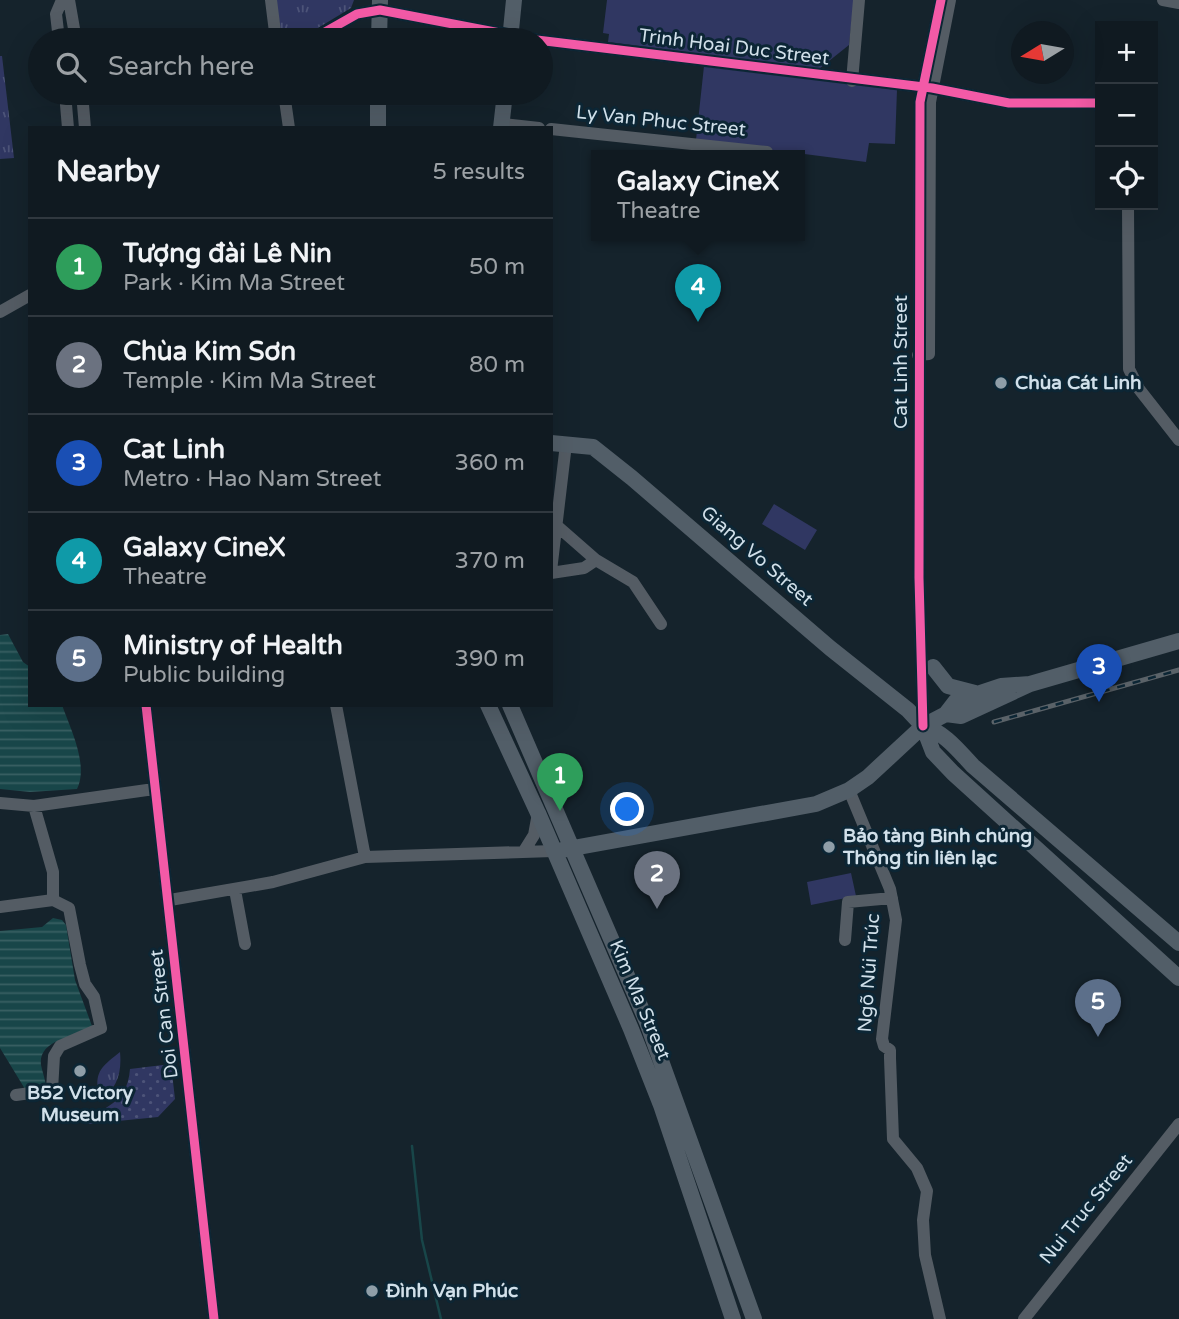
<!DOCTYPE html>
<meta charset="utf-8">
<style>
:root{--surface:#101a21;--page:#19232a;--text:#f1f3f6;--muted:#9ca1a5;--line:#30383f;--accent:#8c9099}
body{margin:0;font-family:"Varela Round",sans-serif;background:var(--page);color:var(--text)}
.controls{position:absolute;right:21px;top:21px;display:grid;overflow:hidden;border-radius:0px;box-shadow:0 7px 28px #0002}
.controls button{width:63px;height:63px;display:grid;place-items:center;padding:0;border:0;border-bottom:2px solid var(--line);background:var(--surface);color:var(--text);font:35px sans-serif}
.compass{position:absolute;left:1011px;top:21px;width:63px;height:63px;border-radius:50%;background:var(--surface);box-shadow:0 7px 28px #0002;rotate:259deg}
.you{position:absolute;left:628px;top:810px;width:24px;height:24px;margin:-18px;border:5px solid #fff;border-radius:50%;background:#1a73e8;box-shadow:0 0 0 10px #1a73e833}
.badge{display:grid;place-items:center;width:46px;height:46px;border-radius:50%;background:var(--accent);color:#fff;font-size:23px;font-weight:700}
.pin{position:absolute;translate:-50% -58px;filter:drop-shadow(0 2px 4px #0008)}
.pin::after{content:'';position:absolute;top:37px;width:24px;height:21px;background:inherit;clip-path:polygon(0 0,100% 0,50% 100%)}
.popup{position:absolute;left:591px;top:150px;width:214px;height:91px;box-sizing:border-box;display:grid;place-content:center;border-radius:0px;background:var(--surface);filter:drop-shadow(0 2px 5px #0005);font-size:23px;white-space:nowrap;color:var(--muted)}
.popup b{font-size:26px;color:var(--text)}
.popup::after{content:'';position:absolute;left:50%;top:100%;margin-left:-14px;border:14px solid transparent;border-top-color:var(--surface)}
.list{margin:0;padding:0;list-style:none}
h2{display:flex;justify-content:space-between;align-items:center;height:91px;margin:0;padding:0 28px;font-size:30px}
h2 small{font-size:23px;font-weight:400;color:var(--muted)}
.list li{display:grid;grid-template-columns:46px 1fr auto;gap:21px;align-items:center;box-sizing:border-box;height:98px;padding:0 28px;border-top:2px solid var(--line)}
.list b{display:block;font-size:26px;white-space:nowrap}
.list p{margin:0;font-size:23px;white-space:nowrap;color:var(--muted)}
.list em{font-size:23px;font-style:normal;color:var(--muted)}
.icon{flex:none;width:38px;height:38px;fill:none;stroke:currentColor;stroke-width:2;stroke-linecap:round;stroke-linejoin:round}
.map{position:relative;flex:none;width:1179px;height:1319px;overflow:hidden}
.search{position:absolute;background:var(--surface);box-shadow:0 7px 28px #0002;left:28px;top:28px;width:525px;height:77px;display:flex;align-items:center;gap:18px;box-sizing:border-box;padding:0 24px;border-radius:38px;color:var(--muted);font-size:26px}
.panel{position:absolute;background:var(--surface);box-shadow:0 7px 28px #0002;left:28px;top:126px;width:525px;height:581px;border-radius:0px}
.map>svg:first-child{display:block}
</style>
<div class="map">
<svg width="1179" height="1319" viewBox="0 0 1179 1319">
<defs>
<pattern id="grass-tufts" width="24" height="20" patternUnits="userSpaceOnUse" patternTransform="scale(1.75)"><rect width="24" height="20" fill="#303762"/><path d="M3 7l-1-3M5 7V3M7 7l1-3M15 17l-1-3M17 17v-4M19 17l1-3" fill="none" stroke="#4d5479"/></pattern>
<pattern id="garden-dots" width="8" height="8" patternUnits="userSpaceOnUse" patternTransform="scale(1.75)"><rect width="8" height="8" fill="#303762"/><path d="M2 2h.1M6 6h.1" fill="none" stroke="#4d5479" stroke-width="1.8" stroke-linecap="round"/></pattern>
<pattern id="water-rules" width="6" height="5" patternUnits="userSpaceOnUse" patternTransform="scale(1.75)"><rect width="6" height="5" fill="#184649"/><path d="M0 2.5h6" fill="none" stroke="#396063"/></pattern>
</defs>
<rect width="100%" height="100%" fill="#15232c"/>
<!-- grass -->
<path fill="url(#grass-tufts)" d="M 276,0 L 354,0 L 351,8 L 298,40 L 282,40 Z
M 0,56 L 2,56 L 14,158 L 0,159 Z
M 120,1052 C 122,1073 117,1089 99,1102 C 95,1073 97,1070 120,1052 Z"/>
<!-- garden -->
<path fill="url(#garden-dots)" d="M 171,1064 L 175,1099 L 158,1117 L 88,1124 C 101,1104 127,1107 130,1069 Z"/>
<!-- pitch -->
<path fill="#303762" d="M 607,0 L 854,0 L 849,45 L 819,69 L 608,42 L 609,34 L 603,33 Z
M 704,66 L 897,90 L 895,144 L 869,143 L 866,162 L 696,140 Z
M 774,504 L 817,530 L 805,550 L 762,524 Z
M 851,873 L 856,896 L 811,905 L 807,882 Z"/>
<!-- water -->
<path fill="url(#water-rules)" d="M 8,634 L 23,662 L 30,667 L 30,705 L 62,705 C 70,728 89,765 77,789 L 30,792 L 0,789 L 0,635 Z
M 53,918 L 62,920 L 66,925 L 75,980 L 92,1026 L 88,1034 C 71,1036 38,1041 41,1065 C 42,1070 45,1079 46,1086 L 25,1089 L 0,1048 L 0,931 L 42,927 Z"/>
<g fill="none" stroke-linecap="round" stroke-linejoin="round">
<!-- stream -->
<path stroke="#184649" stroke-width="2.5" d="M 412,1146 L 422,1240 L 441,1319"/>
<!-- minor -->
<path stroke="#545c64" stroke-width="12" d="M 69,0 L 76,40
M 271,0 L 276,40
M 1163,0 L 1179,3
M 59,40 L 56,14 L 62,0
M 311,40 L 357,14 L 380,10 L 537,40 L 932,88 L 1009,103 L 1097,103 L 1100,107
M 852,81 L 859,0
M 65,93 L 68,128
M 82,93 L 85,128
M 284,93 L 289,128
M 502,124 L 539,128
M 551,129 L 767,152
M 1128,205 L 1129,369 L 1139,389 L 1179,440
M 0,312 L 30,295
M 918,355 L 929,354 L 930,102 L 950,0
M 556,525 L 596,560
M 551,571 L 566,444
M 551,573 L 584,568 L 596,560 L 633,582 L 661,624
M 146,705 L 214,1319
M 336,705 L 365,857
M 923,725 L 919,578 L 920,102 L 941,0
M 849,790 L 890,889 L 896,920 L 882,1039 L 884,1046 L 890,1050 L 890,1058 L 893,1139 L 917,1168 L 927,1191 L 923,1220 L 925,1255 L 940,1319
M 0,803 L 34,806 L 154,789
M 34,806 L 53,872 L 53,900
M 524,851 L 534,835 L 538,813
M 235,890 L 245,944
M 170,900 L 273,882 L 365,857 L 553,851
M 0,907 L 53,900 L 69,908 L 80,965 L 85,984 L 94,997 L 101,1028 L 60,1046 L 54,1056 L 52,1090 L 16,1095
M 845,940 L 848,902 L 892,898
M 1024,1319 L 1179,1124"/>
<!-- major -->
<path stroke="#525e68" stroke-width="16" d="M 379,40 L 380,0
M 510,40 L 514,0
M 378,128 L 378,93
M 501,128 L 505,93
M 551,443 L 593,447 L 632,478 L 830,648 L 908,710 L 923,726 L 933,752 L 953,773 L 1179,978
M 933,667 L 948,686 L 975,693
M 488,705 L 538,813 L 631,1029 L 661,1105 L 733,1319
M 510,705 L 647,1022 L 754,1319
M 946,714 L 961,716 L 1030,684 L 1179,641
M 923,726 C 944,732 958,750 973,766 L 1179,943
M 562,850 L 816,804 L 849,790 L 868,777 L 923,726 L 946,714 L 956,701 L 1001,686 L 1030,684"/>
<defs>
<path id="rail" d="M 994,722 L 1179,670"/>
</defs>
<!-- rail casing -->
<use href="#rail" stroke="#5a6268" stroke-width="5"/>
<!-- rail -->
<use href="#rail" stroke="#0c2635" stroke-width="2.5" stroke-dasharray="8" stroke-linecap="butt"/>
<defs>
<path id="cycleway" d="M 311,40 L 357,14 L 380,10 L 537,40 L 932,88 L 1009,103 L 1097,103 L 1100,107
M 146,705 L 214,1319
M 923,726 L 919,578 L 920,102 L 941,0"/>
</defs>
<!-- cycleway casing -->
<use href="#cycleway" stroke="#0c2635" stroke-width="13"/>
<!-- cycleway -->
<use href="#cycleway" stroke="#f35aa7" stroke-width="9"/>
</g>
<!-- markers -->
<g fill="#8f9ea8" stroke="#0c2635" stroke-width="2.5">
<circle cx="1001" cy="383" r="7"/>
<circle cx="829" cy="847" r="7"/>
<circle cx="80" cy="1071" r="7"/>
<circle cx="372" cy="1291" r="7"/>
</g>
<g text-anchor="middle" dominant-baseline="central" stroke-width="6" stroke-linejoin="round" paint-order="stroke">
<!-- street labels -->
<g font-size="19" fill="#d1e0ea" stroke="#0c2635">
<text transform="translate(734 47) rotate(7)">Trinh Hoai Duc Street</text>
<text transform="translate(661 121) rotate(6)">Ly Van Phuc Street</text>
<text transform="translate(901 362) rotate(-90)">Cat Linh Street</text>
<text transform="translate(757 556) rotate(41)">Giang Vo Street</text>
<text transform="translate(869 973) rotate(-86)">Ngõ Núi Trúc</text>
<text transform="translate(640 1000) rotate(67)">Kim Ma Street</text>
<text transform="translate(164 1014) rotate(-97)">Doi Can Street</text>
<text transform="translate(1086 1209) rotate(-51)">Nui Truc Street</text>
</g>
<!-- poi labels -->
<g font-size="19" font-weight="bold" fill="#d1e0ea" stroke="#0c2635" text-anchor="start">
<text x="1015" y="383">Chùa Cát Linh</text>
<text x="843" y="836">Bảo tàng Binh chủng<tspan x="843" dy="22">Thông tin liên lạc</tspan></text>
<text x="80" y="1093" text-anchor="middle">B52 Victory<tspan x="80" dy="22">Museum</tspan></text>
<text x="386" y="1291">Đình Vạn Phúc</text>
</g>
</g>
</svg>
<div class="controls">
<button>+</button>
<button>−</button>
<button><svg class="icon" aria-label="locate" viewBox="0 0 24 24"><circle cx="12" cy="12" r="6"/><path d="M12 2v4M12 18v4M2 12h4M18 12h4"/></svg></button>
</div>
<svg class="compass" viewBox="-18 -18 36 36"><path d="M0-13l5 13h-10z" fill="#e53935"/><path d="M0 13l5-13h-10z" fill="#9ca1a5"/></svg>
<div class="you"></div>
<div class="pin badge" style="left:560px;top:811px;background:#2e9e5b">1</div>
<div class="pin badge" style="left:657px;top:909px;background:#6b7280">2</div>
<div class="pin badge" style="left:1099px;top:702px;background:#1a4fb4">3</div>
<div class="pin badge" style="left:698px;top:322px;background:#0f9aa8">4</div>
<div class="popup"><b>Galaxy CineX</b>Theatre</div>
<div class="pin badge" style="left:1098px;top:1037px;background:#5c6f8a">5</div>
<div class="search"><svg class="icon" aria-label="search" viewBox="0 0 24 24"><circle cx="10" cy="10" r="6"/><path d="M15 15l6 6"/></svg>Search here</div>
<section class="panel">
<h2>Nearby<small>5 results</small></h2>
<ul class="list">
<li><span class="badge" style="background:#2e9e5b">1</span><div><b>Tượng đài Lê Nin</b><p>Park · Kim Ma Street</p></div><em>50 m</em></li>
<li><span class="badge" style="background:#6b7280">2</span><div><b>Chùa Kim Sơn</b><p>Temple · Kim Ma Street</p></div><em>80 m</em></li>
<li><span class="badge" style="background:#1a4fb4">3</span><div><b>Cat Linh</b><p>Metro · Hao Nam Street</p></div><em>360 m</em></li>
<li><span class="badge" style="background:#0f9aa8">4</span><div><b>Galaxy CineX</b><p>Theatre</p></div><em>370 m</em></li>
<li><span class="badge" style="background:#5c6f8a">5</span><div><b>Ministry of Health</b><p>Public building</p></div><em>390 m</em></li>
</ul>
</section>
</div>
